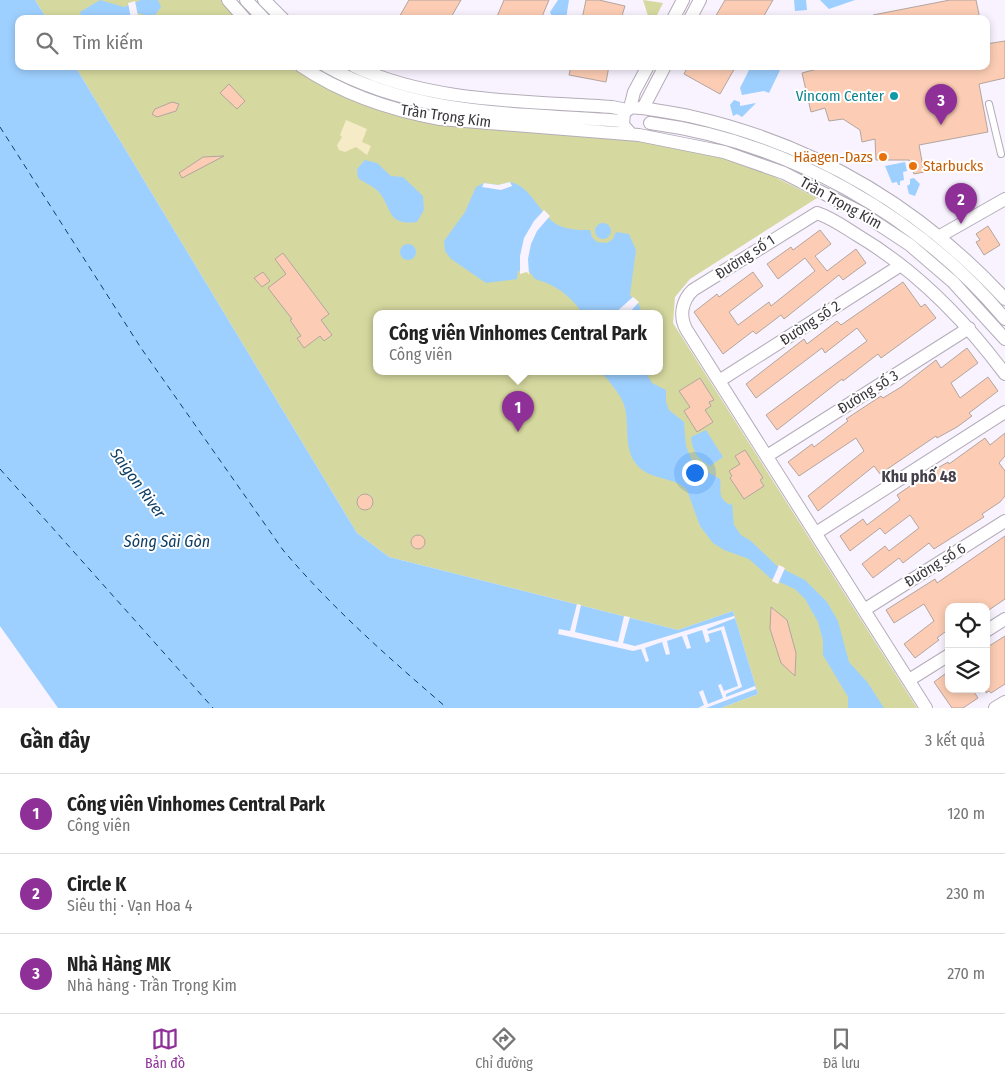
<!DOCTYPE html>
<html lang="vi">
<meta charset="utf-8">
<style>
:root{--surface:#fff;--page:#f2f2f2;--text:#222;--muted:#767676;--line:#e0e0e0;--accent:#8f3099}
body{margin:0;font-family:"Fira Sans Condensed",sans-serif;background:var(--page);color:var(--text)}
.controls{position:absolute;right:15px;bottom:15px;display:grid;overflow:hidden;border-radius:10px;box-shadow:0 2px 8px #0003}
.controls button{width:45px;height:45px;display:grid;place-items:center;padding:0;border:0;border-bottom:1px solid var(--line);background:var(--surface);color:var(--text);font:25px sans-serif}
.you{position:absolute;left:694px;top:472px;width:18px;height:18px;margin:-12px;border:4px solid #fff;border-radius:50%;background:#1a73e8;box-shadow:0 0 0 8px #1a73e833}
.badge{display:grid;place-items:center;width:32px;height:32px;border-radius:50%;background:var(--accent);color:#fff;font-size:16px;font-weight:700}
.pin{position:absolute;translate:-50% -41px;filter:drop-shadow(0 1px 2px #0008)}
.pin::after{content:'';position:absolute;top:26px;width:18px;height:15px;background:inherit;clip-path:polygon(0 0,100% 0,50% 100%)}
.popup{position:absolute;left:373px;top:310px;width:290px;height:65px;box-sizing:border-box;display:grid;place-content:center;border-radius:10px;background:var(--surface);filter:drop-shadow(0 1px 4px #0005);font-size:16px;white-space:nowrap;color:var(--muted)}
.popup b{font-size:19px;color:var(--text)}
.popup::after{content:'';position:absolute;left:50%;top:100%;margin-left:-10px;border:10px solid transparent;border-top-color:var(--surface)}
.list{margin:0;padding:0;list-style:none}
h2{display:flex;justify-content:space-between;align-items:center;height:65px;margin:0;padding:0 20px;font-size:21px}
h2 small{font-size:16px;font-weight:400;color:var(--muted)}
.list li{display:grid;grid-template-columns:32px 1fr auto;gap:15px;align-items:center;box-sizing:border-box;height:80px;padding:0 20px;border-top:1px solid var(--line)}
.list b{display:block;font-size:19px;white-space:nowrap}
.list p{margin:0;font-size:16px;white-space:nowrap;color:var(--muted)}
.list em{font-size:16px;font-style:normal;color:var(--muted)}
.icon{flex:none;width:28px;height:28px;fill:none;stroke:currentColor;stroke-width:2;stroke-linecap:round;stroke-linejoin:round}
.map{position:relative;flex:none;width:1005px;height:708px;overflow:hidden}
.search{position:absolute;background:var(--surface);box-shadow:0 2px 8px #0003;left:15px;right:15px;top:15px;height:55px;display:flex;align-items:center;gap:12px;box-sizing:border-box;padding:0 18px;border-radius:10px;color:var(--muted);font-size:19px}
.sheet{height:305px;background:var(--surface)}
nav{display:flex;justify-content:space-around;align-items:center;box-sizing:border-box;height:70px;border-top:1px solid var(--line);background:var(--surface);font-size:14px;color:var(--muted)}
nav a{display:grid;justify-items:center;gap:2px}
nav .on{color:var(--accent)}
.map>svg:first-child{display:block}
</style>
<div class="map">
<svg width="1005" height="708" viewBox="0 0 1005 708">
<rect width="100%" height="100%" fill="#f9f2ff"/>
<!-- green -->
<path fill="#d6d99f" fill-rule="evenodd" d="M 35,0 L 222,0 L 239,19 L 47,19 Z
M 643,0 L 663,3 L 655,19 L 649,19 Z
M 75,66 L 294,66 L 303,73 L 394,114 L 636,139 L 704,151 L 757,168 L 817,198 L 690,279 L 675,297 L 673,323 L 917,708 L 721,708 L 758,694 L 733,611 L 678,630 L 389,557 L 357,533 ZM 377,313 L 659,313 L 659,371 L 377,371 Z"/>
<!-- sand -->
<path fill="#f5ebc6" d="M 346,120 L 367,129 L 362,142 L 371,146 L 367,155 L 356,147 L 345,152 L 339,150 L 337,145 L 342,137 L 340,135 Z"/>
<!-- water -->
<path fill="#9ed0ff" d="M 0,0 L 35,0 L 47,19 L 19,19 L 19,66 L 75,66 L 357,533 L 389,557 L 678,630 L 733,611 L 758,694 L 721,708 L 58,708 L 0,626 Z
M 100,0 L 124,7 L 141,0 L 158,0 L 161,7 L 153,18 L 138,13 L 126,19 L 82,19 L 80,12 Z
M 558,0 L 569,0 L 566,19 L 553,19 L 550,12 Z
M 794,0 L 806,0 L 807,10 L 795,11 Z
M 820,0 L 855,0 L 829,9 Z
M 751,66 L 782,66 L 769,93 L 764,91 L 742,95 L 740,88 Z
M 734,100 L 740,102 L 740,106 L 756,103 L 742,117 L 737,114 L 733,116 L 730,105 Z
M 365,160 L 377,163 L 391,176 L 403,177 L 423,196 L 424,210 L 417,222 C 386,226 393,208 378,191 C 372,185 364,183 358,178 L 357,169 Z
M 905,162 L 907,171 L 903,172 L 904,180 L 900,181 L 900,185 L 898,185 L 897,182 L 892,183 L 885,166 Z
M 914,178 L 920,184 L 915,196 L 909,194 L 907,186 L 910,184 L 910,179 Z
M 510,182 C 531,186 538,212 556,224 C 566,230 579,230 590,230 L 592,237 L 597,242 L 607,243 L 613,239 L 616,232 L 629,234 L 636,250 L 630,295 L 639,305 L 642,313 L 582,313 C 570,295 556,285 535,279 L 528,270 L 518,271 L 517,279 L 486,283 L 451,259 L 445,251 L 444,241 L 465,212 L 476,187 L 484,183 L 498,185 Z
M595 231a8 8 0 1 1 16 0a8 8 0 1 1-16 0Z
M400 252a8 8 0 1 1 16 0a8 8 0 1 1-16 0Z
M 600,371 L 645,371 L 652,383 L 666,390 L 666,402 L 669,410 L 684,422 L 686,446 L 691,459 L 700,468 L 720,479 C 722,490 716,497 730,505 L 732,503 L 734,525 L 741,535 L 751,541 L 777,566 L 805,580 L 827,602 L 838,621 L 849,662 L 868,683 L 884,708 L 848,708 L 848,697 L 823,655 L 823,641 L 818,622 L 805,599 L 795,589 L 770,578 L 749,559 L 724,550 L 713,543 L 700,526 L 687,490 C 675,476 650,481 637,465 C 622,448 631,421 623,402 C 618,391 608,380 600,371 Z
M 706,430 L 723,457 L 710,466 C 698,459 692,451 691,437 Z"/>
<!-- pier -->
<path fill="#f9f2ff" d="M 135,1 L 138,16 L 131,18 L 128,3 Z
M 510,182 L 512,186 L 501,190 L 482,187 L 484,183 L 498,185 Z
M 544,210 L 550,216 L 537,231 L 531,244 L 528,259 L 529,275 L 527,272 L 520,274 L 520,256 L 524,238 L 534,221 Z
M 633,297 L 639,302 L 629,313 L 615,313 Z
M 779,565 L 785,568 L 778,584 L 772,581 Z
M 577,604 L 581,605 L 575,632 L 618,642 L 624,616 L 630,617 L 623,643 L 635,646 L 734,616 L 735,618 L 707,629 L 708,631 L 724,626 L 742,687 L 726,694 L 726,697 L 755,686 L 756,689 L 706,708 L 698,708 L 704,705 L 699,692 L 703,690 L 708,704 L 723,698 L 718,685 L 721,684 L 724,691 L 738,686 L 721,630 L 708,634 L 710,641 L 706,643 L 702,630 L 687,635 L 691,648 L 687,649 L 682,636 L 667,641 L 670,654 L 666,655 L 662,642 L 645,648 L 649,661 L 646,662 L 641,649 L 633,651 L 558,634 L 559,629 L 570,631 Z"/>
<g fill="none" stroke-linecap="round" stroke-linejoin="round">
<!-- ferry -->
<path stroke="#0f3e63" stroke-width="1" stroke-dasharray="6 5" stroke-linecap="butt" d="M 0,127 L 141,348 L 283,550 C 333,609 389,658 447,708
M 0,469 L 213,708"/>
</g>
<!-- building -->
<path fill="#fccdb4" stroke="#b3a59e" d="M 409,0 L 461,0 L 450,19 L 398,19 Z
M 504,0 L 549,0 L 541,19 L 496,19 Z
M 586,0 L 599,0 L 625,6 L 621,19 L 582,19 Z
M 725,0 L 773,0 L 762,19 L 714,19 Z
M 950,0 L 976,0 L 980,19 L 874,19 L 873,15 Z
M 1005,41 L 1005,78 L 979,84 L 988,132 L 919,145 L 924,172 L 914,174 L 909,160 L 876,160 L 875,139 L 862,142 L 860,130 L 843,119 L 829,121 L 825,108 L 811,112 L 802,73 L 817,69 L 817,66 L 986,66 L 986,44 Z
M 571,66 L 609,66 L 606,82 L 569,75 Z
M 688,66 L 736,66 L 720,94 L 684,74 Z
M 229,84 L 245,101 L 237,109 L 220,93 Z
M 172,102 L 179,104 L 176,111 L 157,117 L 152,114 L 155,109 Z
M 224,156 L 182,178 L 179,173 L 203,157 Z
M 988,226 L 1000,245 L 984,255 L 976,242 L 980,240 L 976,234 Z
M 820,230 L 831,244 L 815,256 L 827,271 L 856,249 L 866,263 L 843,280 L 839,275 L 784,319 L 781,315 L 756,334 L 753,331 L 723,354 L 694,312 L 717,294 L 719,297 L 753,272 L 763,286 L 729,312 L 738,325 L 769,302 L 771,306 L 815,271 L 805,258 L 778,279 L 767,264 L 791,247 L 793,250 Z
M 283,253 L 329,314 L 321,320 L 332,335 L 324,341 L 320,336 L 304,348 L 297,338 L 301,336 L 290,320 L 292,319 L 268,288 L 286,274 L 275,259 Z
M 263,272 L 270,281 L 262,287 L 254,278 Z
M 903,282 L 921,307 L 925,304 L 936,318 L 881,358 L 878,354 L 843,381 L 842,379 L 777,430 L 766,415 L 867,341 L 857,328 L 825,353 L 822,348 L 756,398 L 746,384 L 804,339 L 807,344 L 837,321 L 841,325 Z
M 967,348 L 978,363 L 951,383 L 960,398 L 988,377 L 998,391 L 969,413 L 972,416 L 957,427 L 937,438 L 936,436 L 880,474 L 874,466 L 818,511 L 808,496 L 864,451 L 856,438 L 799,476 L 788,462 L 812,444 L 814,447 L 848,421 L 846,419 L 881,396 L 883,398 L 901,387 L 936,360 L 941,368 Z
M 700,378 L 714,400 L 709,402 L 711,406 L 705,410 L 713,422 L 697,432 L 684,411 L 690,407 L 679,391 Z
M 1005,433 L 1005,456 L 999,463 L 1005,471 L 1005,496 L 1000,502 L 982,514 L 984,517 L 934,549 L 929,543 L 903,563 L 899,558 L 873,578 L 862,564 L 885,546 L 889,551 L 919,528 L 910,515 L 885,534 L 880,528 L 850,551 L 840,536 L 863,519 L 867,525 L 900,500 L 897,495 L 929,473 L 948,462 L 949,464 L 985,438 L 990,445 Z
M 745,450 L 763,478 L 760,480 L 764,486 L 744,499 L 730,478 L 732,476 L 729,471 L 740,464 L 735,456 Z
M357 502a8 8 0 1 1 16 0a8 8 0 1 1-16 0Z
M411 542a7 7 0 1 1 14 0a7 7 0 1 1-14 0Z
M 1005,536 L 1005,599 L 986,612 L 986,607 L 949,607 L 949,629 L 937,638 L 939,640 L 915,658 L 904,644 L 934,621 L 924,604 L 894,623 L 886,610 L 935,579 L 937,583 Z
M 771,607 L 787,620 L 796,653 L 795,676 L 781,663 L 770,629 Z
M 1005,636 L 1005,684 L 991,693 L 989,691 L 986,693 L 986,648 Z
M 949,671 L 949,689 L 972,689 L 978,698 L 963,708 L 952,708 L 934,682 Z"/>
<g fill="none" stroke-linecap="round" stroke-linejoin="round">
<defs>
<path id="service" d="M 989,104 L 1001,154"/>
<path id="minor" d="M 228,0 L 245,19
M 246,0 L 264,19
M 264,0 L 283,19
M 673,19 L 683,0
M 690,19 L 700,0
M 301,66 C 344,95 390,110 440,119 L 639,135 L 724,152 L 784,173 L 860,212 L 910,245 L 953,282 L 1005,339
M 326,66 C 417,117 521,113 622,121
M 354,66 C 431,103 528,101 612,107 L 627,110
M 630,108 L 634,92 L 648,66
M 643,108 L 665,66
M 650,123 C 786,141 917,214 1005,319
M 631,134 L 623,125 L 624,113 L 630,108 C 637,106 678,114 689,116 C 814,144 918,205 1005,299
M 940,236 L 1005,199
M 719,381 L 901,265
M 767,456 L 969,328
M 816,533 L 1005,412
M 864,610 L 1005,521
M 986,631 L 1005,619
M 909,680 L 949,655
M 926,708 L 686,329 C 679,316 682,300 693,290 L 817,213 C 832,218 844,227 857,235 C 916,270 964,319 1005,374
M 995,708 L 1005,702"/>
</defs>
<!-- service casing -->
<use href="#service" stroke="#b4adb9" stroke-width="8"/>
<!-- minor casing -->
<use href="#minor" stroke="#b4adb9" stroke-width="14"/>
<!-- service -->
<use href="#service" stroke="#fff" stroke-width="6"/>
<!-- minor -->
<use href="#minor" stroke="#fff" stroke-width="12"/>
</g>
<!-- markers -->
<circle fill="#0f9aa8" stroke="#fff" stroke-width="2" cx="894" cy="96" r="5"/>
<g fill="#e8710a" stroke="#fff" stroke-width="2">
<circle cx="883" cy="157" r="5"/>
<circle cx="913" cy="166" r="5"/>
</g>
<g text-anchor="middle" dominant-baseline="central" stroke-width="4" stroke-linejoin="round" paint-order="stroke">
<!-- culture labels -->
<g font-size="15" fill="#0d838f" stroke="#fff" text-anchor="end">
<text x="884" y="96">Vincom Center</text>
</g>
<!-- street labels -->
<g font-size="15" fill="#3a373c" stroke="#fff">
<text transform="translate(446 116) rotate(8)">Trần Trọng Kim</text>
<text transform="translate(841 203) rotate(29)">Trần Trọng Kim</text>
<text transform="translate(745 257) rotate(-33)">Đường số 1</text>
<text transform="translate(810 323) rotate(-33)">Đường số 2</text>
<text transform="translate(868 392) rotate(-32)">Đường số 3</text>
<text transform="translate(935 565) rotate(-32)">Đường số 6</text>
</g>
<!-- food labels -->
<g font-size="15" fill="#c56008" stroke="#fff" text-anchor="end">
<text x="873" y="157">Häagen-Dazs</text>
<text x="923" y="166" text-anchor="start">Starbucks</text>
</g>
<!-- neighbourhood labels -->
<g font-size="16" font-weight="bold" fill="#453f49" stroke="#fff">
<text x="919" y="476">Khu phố 48</text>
</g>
<!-- water labels -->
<g font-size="16" font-style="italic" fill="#0f3e63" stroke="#fff">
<text transform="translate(138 483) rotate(54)">Saigon River</text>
<text x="167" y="541">Sông Sài Gòn</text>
</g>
</g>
</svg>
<div class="controls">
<button><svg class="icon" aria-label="locate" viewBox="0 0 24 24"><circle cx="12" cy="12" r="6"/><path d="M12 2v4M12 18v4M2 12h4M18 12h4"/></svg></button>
<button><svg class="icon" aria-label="layers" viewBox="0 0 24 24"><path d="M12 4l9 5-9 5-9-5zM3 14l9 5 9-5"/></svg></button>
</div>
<div class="you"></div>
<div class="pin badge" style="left:518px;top:432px">1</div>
<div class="popup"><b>Công viên Vinhomes Central Park</b>Công viên</div>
<div class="pin badge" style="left:961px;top:224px">2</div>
<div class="pin badge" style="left:941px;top:125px">3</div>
<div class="search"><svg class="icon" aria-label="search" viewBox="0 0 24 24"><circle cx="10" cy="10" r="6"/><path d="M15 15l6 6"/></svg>Tìm kiếm</div>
</div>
<section class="sheet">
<h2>Gần đây<small>3 kết quả</small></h2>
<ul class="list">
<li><span class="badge">1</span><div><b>Công viên Vinhomes Central Park</b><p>Công viên</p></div><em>120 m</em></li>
<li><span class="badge">2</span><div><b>Circle K</b><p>Siêu thị · Vạn Hoa 4</p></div><em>230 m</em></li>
<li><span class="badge">3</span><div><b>Nhà Hàng MK</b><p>Nhà hàng · Trần Trọng Kim</p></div><em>270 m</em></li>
</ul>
</section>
<nav>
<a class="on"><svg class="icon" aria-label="map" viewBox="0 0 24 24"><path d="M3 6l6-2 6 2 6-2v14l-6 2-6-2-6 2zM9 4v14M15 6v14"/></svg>Bản đồ</a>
<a><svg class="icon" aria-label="directions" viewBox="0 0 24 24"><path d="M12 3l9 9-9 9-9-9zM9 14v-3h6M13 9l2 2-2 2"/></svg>Chỉ đường</a>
<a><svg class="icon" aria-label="saved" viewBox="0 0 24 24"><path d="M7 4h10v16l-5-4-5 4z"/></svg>Đã lưu</a>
</nav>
